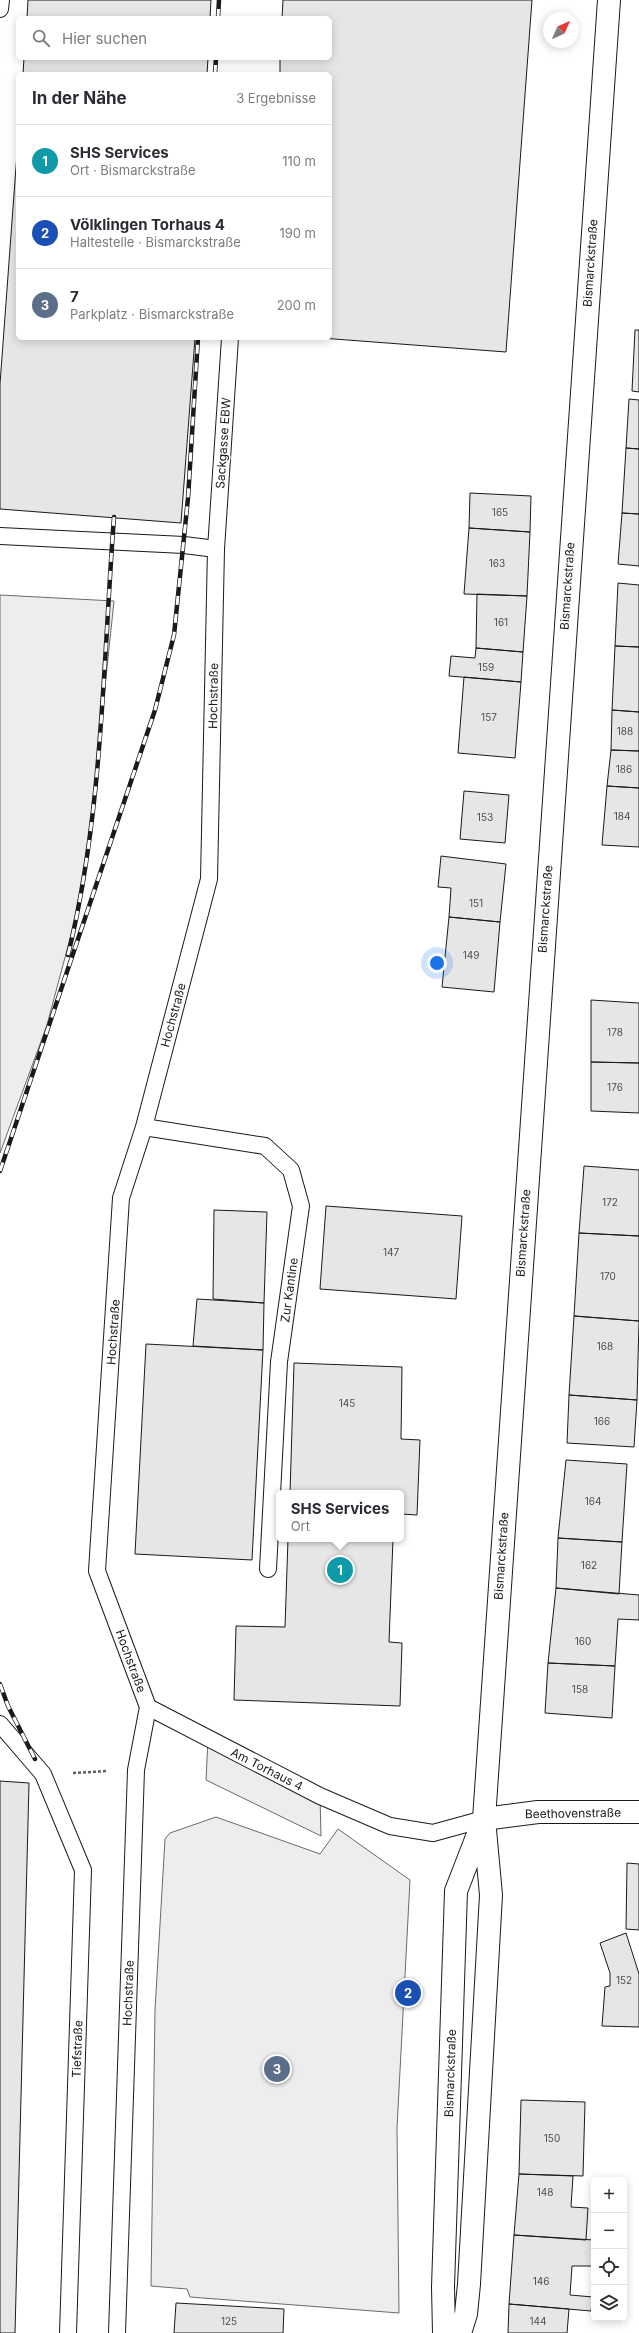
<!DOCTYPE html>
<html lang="de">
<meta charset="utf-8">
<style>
:root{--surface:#fff;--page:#f7f7f7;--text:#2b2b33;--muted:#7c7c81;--line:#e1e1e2;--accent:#c62828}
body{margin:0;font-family:Inter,sans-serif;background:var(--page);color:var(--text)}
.controls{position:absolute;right:12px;bottom:12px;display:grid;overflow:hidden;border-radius:6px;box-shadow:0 2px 10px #0003}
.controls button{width:36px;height:36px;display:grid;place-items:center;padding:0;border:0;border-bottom:1px solid var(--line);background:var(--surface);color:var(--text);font:20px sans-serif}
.compass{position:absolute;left:543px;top:12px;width:36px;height:36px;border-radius:50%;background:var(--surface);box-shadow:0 2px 10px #0003;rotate:45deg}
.you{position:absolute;left:437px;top:963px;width:14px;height:14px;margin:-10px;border:3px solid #fff;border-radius:50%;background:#1a73e8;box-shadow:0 0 0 6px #1a73e833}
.badge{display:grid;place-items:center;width:26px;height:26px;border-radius:50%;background:var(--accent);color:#fff;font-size:13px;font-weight:700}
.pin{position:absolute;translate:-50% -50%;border:2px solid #fff;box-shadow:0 1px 4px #0006}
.popup{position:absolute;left:276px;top:1490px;width:128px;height:52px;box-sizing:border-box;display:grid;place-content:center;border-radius:6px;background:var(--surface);filter:drop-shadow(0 1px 3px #0005);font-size:13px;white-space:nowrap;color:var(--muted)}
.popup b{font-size:15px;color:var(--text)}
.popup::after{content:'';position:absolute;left:50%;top:100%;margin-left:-8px;border:8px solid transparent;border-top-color:var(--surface)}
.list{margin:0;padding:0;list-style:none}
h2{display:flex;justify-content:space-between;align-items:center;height:52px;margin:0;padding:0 16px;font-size:17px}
h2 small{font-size:13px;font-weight:400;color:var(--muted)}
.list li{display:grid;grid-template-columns:26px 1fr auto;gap:12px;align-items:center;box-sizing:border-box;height:72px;padding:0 16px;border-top:1px solid var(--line)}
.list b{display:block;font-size:15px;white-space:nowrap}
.list p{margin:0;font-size:13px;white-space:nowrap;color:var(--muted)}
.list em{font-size:13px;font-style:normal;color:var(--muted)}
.icon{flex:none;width:22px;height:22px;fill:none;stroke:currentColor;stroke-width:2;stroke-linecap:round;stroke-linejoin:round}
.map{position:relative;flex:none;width:639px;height:2333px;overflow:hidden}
.search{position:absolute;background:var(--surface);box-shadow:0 2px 10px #0003;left:16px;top:16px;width:316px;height:44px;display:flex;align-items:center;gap:10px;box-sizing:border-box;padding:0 14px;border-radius:6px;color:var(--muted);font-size:15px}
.panel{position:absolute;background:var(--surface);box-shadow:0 2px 10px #0003;left:16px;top:72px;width:316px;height:268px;border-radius:6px}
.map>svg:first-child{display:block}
</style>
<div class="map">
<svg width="639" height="2333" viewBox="0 0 639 2333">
<rect width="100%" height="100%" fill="#fff"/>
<!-- built -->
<path fill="#ededed" stroke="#6a6a6a" d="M 0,595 L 114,601 L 84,886 L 47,1025 L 0,1153 Z
M 208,1739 L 320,1796 L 321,1836 L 206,1780 Z
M 216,1817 L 320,1854 L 338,1829 L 410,1880 L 397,2128 L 399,2313 L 190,2297 L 187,2289 L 151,2286 L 155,2010 L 165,1839 L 170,1833 Z"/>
<!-- building -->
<path fill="#e6e6e6" stroke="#1a1a1a" d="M 28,0 L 211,0 L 210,18 L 27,18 Z
M 283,0 L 532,0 L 506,352 L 321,338 L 330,338 L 330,74 L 280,74 L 280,58 L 330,58 L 330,18 L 282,18 Z
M 24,58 L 208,58 L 207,74 L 23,74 Z
M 18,140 L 18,338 L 195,338 L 181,523 L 0,509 L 0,384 Z
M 635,330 L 639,330 L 639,392 L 632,391 Z
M 629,399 L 639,400 L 639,449 L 626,448 Z
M 626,448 L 639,449 L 639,514 L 622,513 Z
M 470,493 L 531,496 L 530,532 L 469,528 Z
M 622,513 L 639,514 L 639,566 L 618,564 Z
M 469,528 L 530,532 L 527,596 L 464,594 Z
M 618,583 L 639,585 L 639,647 L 615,646 Z
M 477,594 L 527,596 L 523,652 L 476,648 Z
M 615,646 L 639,647 L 639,712 L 612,710 Z
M 476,648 L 523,652 L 521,682 L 449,676 L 451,656 L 475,658 Z
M 464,677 L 521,682 L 515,758 L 458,753 Z
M 612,710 L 639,712 L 639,751 L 611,750 Z
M 611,750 L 639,751 L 639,788 L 607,786 Z
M 607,786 L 639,788 L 639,847 L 602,845 Z
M 464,791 L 509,795 L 505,843 L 460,839 Z
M 441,856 L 506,864 L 500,922 L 449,917 L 451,888 L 438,887 Z
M 449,917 L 500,922 L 494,992 L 442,987 Z
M 591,1000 L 639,1003 L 639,1063 L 591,1062 Z
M 591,1062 L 639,1063 L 639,1113 L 591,1111 Z
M 584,1166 L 639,1170 L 639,1236 L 579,1233 Z
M 326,1206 L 462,1216 L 456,1299 L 320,1289 Z
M 214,1210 L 267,1212 L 264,1303 L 213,1299 Z
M 579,1233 L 639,1236 L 639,1321 L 574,1316 Z
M 197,1299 L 264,1303 L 263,1350 L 193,1346 Z
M 574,1316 L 639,1321 L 637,1400 L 569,1395 Z
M 146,1344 L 263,1350 L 252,1560 L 135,1554 Z
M 294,1363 L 402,1367 L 401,1439 L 420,1440 L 417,1515 L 401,1514 L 401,1493 L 290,1493 Z
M 569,1395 L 637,1400 L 634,1447 L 567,1443 Z
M 566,1460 L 627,1464 L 622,1542 L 558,1538 Z
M 558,1538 L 622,1542 L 619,1594 L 556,1588 Z
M 288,1539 L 393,1539 L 389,1642 L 402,1643 L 400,1706 L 234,1700 L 236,1626 L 285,1627 Z
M 556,1588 L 639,1595 L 639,1620 L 618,1619 L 615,1666 L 548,1663 Z
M 548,1663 L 615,1666 L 612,1718 L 545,1713 Z
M 0,1781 L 29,1783 L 15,2333 L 0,2333 Z
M 627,1863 L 639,1864 L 639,1930 L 626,1929 Z
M 626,1933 L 639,1974 L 639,2027 L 602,2026 L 605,1987 L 610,1986 L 610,1973 L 600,1943 Z
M 521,2100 L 585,2102 L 583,2176 L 519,2174 Z
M 519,2174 L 573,2176 L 571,2207 L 588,2208 L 586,2240 L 514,2235 Z
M 514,2235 L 594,2240 L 594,2266 L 572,2266 L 570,2295 L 593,2297 L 591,2311 L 509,2304 Z
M 176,2303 L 284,2309 L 283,2333 L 174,2333 Z
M 509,2304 L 569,2309 L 567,2333 L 508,2333 Z"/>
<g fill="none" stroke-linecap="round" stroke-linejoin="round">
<defs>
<path id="service" d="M 0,9 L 1,0
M 0,536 L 184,545 L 216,549 L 209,879 L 144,1127 L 121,1198 L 97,1571 L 148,1707 L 136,1770 L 117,2333
M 216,549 L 230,338
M 144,1127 L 265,1146 L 291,1170 L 301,1206 L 279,1362 L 268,1569
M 148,1707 L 320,1796 L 390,1826 L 433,1833 L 484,1819
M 0,1724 L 43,1774 L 83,1870 L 68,2333"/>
<path id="minor" d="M 484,1819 L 538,1812 L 639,1812"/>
<path id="primary" d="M 444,2333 L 443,2287 L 456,1891 L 482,1824
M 460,2333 L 466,2314 L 469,2284 L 491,1895 L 484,1819 L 609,0"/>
</defs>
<!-- service casing -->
<use href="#service" stroke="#1a1a1a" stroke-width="18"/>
<!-- minor casing -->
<use href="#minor" stroke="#1a1a1a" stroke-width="24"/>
<!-- primary casing -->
<use href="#primary" stroke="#1a1a1a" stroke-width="24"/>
<!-- path -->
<path stroke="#5f5f5f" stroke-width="2.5" stroke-dasharray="3 2" stroke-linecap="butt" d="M 73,1773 L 108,1771"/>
<!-- service -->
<use href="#service" stroke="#fff" stroke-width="16"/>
<!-- minor -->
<use href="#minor" stroke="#fff" stroke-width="22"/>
<!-- primary -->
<use href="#primary" stroke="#fff" stroke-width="22"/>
<defs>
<path id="rail" d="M 218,18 L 219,0
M 215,74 L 216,58
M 68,955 C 103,812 103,663 114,517
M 0,1171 L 155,710 L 174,635 L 188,498 L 198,338
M 0,1684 L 8,1706 L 35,1759"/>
</defs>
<!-- rail casing -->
<use href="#rail" stroke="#1a1a1a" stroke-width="4.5"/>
<!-- rail -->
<use href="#rail" stroke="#fff" stroke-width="3" stroke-dasharray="9" stroke-linecap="butt"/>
</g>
<g text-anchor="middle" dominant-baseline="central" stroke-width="3" stroke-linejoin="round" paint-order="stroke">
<!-- number labels -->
<g font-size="10" fill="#4d4d4d">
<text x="500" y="512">165</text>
<text x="497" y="563">163</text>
<text x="501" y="622">161</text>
<text x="486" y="667">159</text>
<text x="489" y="717">157</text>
<text x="625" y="731">188</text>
<text x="624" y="769">186</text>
<text x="622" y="816">184</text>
<text x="485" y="817">153</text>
<text x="476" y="903">151</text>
<text x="471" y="955">149</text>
<text x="615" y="1032">178</text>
<text x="615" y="1087">176</text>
<text x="610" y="1202">172</text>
<text x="391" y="1252">147</text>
<text x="608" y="1276">170</text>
<text x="605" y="1346">168</text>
<text x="347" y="1403">145</text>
<text x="602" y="1421">166</text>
<text x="593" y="1501">164</text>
<text x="589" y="1565">162</text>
<text x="583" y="1641">160</text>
<text x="580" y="1689">158</text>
<text x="624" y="1980">152</text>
<text x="552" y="2138">150</text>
<text x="545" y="2192">148</text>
<text x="541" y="2281">146</text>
<text x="229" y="2321">125</text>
<text x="538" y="2321">144</text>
</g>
<!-- street labels -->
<g font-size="12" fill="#1a1a1a" stroke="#fff">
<text transform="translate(590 263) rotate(-86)">Bismarckstraße</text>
<text transform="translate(223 443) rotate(-86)">Sackgasse EBW</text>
<text transform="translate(567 586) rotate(-86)">Bismarckstraße</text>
<text transform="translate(213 696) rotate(-89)">Hochstraße</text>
<text transform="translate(545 909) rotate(-86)">Bismarckstraße</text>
<text transform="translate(173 1015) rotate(-75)">Hochstraße</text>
<text transform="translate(523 1233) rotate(-86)">Bismarckstraße</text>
<text transform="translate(289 1290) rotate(-82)">Zur Kantine</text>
<text transform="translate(113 1332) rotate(-86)">Hochstraße</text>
<text transform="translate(501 1556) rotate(-86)">Bismarckstraße</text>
<text transform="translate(131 1661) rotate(70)">Hochstraße</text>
<text transform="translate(267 1769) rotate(27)">Am Torhaus 4</text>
<text transform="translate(573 1813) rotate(-1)">Beethovenstraße</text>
<text transform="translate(128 1993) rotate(-88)">Hochstraße</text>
<text transform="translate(77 2049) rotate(-88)">Tiefstraße</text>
<text transform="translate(450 2073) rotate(-88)">Bismarckstraße</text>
</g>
</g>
</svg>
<div class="controls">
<button>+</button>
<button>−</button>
<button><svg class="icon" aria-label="locate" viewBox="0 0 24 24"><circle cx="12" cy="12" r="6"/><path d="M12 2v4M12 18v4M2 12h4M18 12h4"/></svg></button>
<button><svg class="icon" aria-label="layers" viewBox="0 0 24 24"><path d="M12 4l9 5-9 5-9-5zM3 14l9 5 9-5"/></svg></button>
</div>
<svg class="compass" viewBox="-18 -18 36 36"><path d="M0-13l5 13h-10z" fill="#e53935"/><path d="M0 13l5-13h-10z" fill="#7c7c81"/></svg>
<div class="you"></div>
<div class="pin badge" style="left:340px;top:1570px;background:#0f9aa8">1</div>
<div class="popup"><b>SHS Services</b>Ort</div>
<div class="pin badge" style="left:408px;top:1993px;background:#1a4fb4">2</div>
<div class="pin badge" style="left:277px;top:2069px;background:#5c6f8a">3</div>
<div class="search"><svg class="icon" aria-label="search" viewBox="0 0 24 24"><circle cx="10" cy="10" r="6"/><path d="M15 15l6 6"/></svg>Hier suchen</div>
<section class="panel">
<h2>In der Nähe<small>3 Ergebnisse</small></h2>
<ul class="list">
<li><span class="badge" style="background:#0f9aa8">1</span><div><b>SHS Services</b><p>Ort · Bismarckstraße</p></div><em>110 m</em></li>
<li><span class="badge" style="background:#1a4fb4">2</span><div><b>Völklingen Torhaus 4</b><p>Haltestelle · Bismarckstraße</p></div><em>190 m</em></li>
<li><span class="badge" style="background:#5c6f8a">3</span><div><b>7</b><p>Parkplatz · Bismarckstraße</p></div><em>200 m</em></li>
</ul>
</section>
</div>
